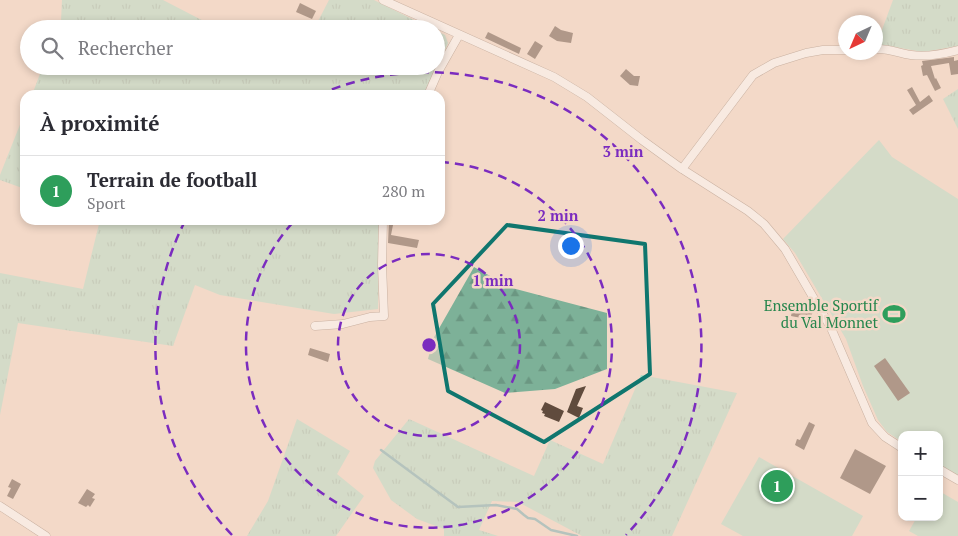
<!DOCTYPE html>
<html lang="fr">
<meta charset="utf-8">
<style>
:root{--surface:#fff;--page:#f7f7f7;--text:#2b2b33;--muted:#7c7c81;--line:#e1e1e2;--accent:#0b8043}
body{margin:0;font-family:"PT Serif",serif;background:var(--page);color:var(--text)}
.controls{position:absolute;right:15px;bottom:15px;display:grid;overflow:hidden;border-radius:10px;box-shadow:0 2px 8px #0003}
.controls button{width:45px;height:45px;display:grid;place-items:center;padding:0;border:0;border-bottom:1px solid var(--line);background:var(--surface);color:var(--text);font:25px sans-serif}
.compass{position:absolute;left:838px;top:15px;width:45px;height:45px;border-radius:50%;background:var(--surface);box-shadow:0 2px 8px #0003;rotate:224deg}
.you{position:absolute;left:570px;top:245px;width:18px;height:18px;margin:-12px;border:4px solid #fff;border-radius:50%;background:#1a73e8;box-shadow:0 0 0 8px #1a73e833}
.badge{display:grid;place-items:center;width:32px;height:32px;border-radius:50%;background:var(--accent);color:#fff;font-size:16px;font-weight:700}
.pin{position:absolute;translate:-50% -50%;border:2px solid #fff;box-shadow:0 1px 5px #0006}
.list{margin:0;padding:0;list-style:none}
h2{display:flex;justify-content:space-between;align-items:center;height:65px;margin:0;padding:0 20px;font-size:21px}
h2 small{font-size:16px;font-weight:400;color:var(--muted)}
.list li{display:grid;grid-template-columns:32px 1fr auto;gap:15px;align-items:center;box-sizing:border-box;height:70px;padding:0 20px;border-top:1px solid var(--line)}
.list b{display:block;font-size:19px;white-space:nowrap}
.list p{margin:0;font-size:16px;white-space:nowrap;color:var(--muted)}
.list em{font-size:16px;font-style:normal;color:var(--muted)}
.icon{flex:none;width:28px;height:28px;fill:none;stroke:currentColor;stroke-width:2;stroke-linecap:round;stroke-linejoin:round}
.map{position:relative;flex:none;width:958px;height:536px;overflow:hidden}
.search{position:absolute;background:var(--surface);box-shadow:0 2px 8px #0003;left:20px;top:20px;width:425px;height:55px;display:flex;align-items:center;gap:12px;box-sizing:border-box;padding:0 18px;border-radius:28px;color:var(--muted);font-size:19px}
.panel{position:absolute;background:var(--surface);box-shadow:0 2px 8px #0003;left:20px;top:90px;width:425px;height:135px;border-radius:15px}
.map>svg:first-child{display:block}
</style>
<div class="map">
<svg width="958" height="536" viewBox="0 0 958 536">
<defs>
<pattern id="grass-tufts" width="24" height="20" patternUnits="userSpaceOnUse" patternTransform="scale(1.25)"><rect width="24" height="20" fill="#afddc7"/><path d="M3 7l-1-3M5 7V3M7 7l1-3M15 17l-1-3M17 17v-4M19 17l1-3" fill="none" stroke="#96bdaa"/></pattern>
<pattern id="forest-firs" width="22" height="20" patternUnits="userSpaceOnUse" patternTransform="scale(1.25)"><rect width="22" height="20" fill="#7db198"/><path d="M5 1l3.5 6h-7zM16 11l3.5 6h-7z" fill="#6b9782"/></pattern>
</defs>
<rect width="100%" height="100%" fill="#f3d9c8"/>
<!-- grass -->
<path fill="url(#grass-tufts)" d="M 62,0 L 163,0 L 219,29 L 58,29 L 61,21 Z
M 329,0 L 374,0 L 432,29 L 314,29 Z
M 893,0 L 958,0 L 958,46 L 923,52 L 889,46 L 876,46 Z
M 436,31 L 445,35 L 448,43 L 424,95 L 32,95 L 43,66 L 277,66 L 289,74 L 294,66 L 436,66 Z
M 958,89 L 958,129 L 943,99 Z
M 25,112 L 25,189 L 0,180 L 0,175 Z
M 100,220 L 380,220 L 378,309 L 334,314 L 220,295 L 195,285 L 173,346 L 18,323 L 0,415 L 0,273 L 83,289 Z
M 641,375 L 737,393 L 672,536 L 582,536 L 518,502 L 492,501 L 479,530 L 498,536 L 444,536 L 444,529 L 417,519 L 391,500 L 373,468 L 375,461 L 409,419 L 534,476 L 550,440 L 603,464 Z
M 297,419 L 350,451 L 337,474 L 364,496 L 336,536 L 247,536 L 268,501 Z"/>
<!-- forest -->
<path fill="url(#forest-firs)" d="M 474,267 L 512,288 L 607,313 L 607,369 L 555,389 L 505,393 L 428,359 L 433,339 Z"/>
<!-- pitch -->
<path fill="#afddc7" d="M 879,140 L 892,157 L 958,199 L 958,476 L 939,465 L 939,435 L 902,435 L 902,442 L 887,432 L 878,420 L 863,386 L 846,339 L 795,253 L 783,239 Z
M 759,457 L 863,516 L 852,536 L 743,536 L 721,524 Z
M 939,491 L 958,502 L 958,536 L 918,536 L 909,531 L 917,517 L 939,517 Z"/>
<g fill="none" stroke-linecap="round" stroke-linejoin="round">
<!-- stream -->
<path stroke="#6aa9b0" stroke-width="2.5" d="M 381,450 L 458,507 L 496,505 L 517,509 L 524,515 L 528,518 L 535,519 L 551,530 L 577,536"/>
</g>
<!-- building -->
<path fill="#604b3d" d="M 300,3 L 316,11 L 312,19 L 296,12 Z
M 555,26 L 561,30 L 573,33 L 571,43 L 557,41 L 549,36 Z
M 488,32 L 521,48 L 519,54 L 485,38 Z
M 535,41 L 543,46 L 535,59 L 527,54 Z
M 954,57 L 954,61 L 958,60 L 958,74 L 951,75 L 949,63 L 931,66 L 935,79 L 936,78 L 941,88 L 935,91 L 927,75 L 923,76 L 921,66 L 923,65 L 922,61 Z
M 626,69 L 634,76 L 640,76 L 638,86 L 630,85 L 620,76 Z
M 912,87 L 920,102 L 929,95 L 933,101 L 913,115 L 909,110 L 916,105 L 907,90 Z
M 389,220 L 394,220 L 391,235 L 419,240 L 417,248 L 388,243 Z
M 793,306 L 813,311 L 811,317 L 807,316 L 806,319 L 791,316 Z
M 310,348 L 330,354 L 328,362 L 308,355 Z
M 885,358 L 910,393 L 898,401 L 874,366 Z
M 586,386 L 577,406 L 583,408 L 579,418 L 567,412 L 576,389 Z
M 545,402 L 564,411 L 559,422 L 544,416 L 545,414 L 542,413 L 543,411 L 541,410 Z
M 809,422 L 815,425 L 804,450 L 795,445 L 797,439 L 800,440 Z
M 855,449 L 886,466 L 870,494 L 840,478 Z
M 12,479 L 21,484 L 13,499 L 7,496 L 11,488 L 8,487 Z
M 87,489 L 95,494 L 92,498 L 95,499 L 90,507 L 88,505 L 86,507 L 78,503 Z"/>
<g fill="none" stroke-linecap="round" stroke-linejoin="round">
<defs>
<path id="street" d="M 383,0 L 554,77 L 587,97 L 642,140 L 682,169 L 748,211 L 764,224 L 785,249 L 831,328 L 872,423 L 885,437 L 902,448
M 876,49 C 888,48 898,53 911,55 C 926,57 943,54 958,50
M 428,95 L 438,72 L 459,35
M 682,169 L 753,75 L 774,63 L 806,53 L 823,50 L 846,50
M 315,326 L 343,324 L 370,317 L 384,316 L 382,265 L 383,220
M 939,469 L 958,480
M 0,506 L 46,536"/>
</defs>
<!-- street casing -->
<use href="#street" stroke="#998272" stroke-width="9"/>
<!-- street -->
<use href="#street" stroke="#fff" stroke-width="8"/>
</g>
<!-- marked area -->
<path d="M0 0H958V536H0ZM 507,225 L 645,244 L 650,374 L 544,442 L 448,391 L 433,304 Z" fill="#f3d9c8" fill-opacity=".55" fill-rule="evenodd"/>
<path fill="none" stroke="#0f766e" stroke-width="4" stroke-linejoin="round" d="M 507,225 L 645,244 L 650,374 L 544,442 L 448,391 L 433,304 Z"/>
<!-- distance rings -->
<g fill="none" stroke="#7b2cbf" stroke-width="2.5" stroke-dasharray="9 6">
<circle cx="429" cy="345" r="91"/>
<path d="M440 162A183 183 0 1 1 295 220"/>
<path d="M232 535A274 274 0 0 1 185 221M318 95A274 274 0 0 1 626 535"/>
</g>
<!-- icons -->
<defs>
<symbol id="stadium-bare" viewBox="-9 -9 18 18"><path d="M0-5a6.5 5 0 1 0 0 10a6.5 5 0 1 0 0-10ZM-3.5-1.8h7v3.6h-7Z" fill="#2e9e5b" stroke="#f3d9c8" stroke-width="2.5" paint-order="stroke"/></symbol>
</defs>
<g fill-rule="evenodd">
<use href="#stadium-bare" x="878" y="298" width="32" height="32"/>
</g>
<g text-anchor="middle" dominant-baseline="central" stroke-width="5" stroke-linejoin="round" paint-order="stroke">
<!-- leisure labels -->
<g font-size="15" fill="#27864d" stroke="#f3d9c8" text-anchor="end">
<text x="878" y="305">Ensemble Sportif<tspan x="878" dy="17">du Val Monnet</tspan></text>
</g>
</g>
<circle cx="429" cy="345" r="8" fill="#7b2cbf" stroke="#f3d9c8" stroke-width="2.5"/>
<g font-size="15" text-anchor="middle" font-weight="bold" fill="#7b2cbf" stroke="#f3d9c8" stroke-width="5" stroke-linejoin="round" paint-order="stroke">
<text x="623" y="157">3 min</text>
<text x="558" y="221">2 min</text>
<text x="493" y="286">1 min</text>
</g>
</svg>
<div class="controls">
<button>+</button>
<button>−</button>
</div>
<svg class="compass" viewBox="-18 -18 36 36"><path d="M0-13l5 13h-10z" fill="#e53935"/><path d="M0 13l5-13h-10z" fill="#7c7c81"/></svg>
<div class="you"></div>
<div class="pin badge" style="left:777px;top:486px;background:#2e9e5b">1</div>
<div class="search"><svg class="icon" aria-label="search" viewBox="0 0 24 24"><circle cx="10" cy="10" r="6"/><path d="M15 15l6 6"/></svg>Rechercher</div>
<section class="panel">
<h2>À proximité<small></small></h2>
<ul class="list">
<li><span class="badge" style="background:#2e9e5b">1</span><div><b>Terrain de football</b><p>Sport</p></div><em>280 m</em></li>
</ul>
</section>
</div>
